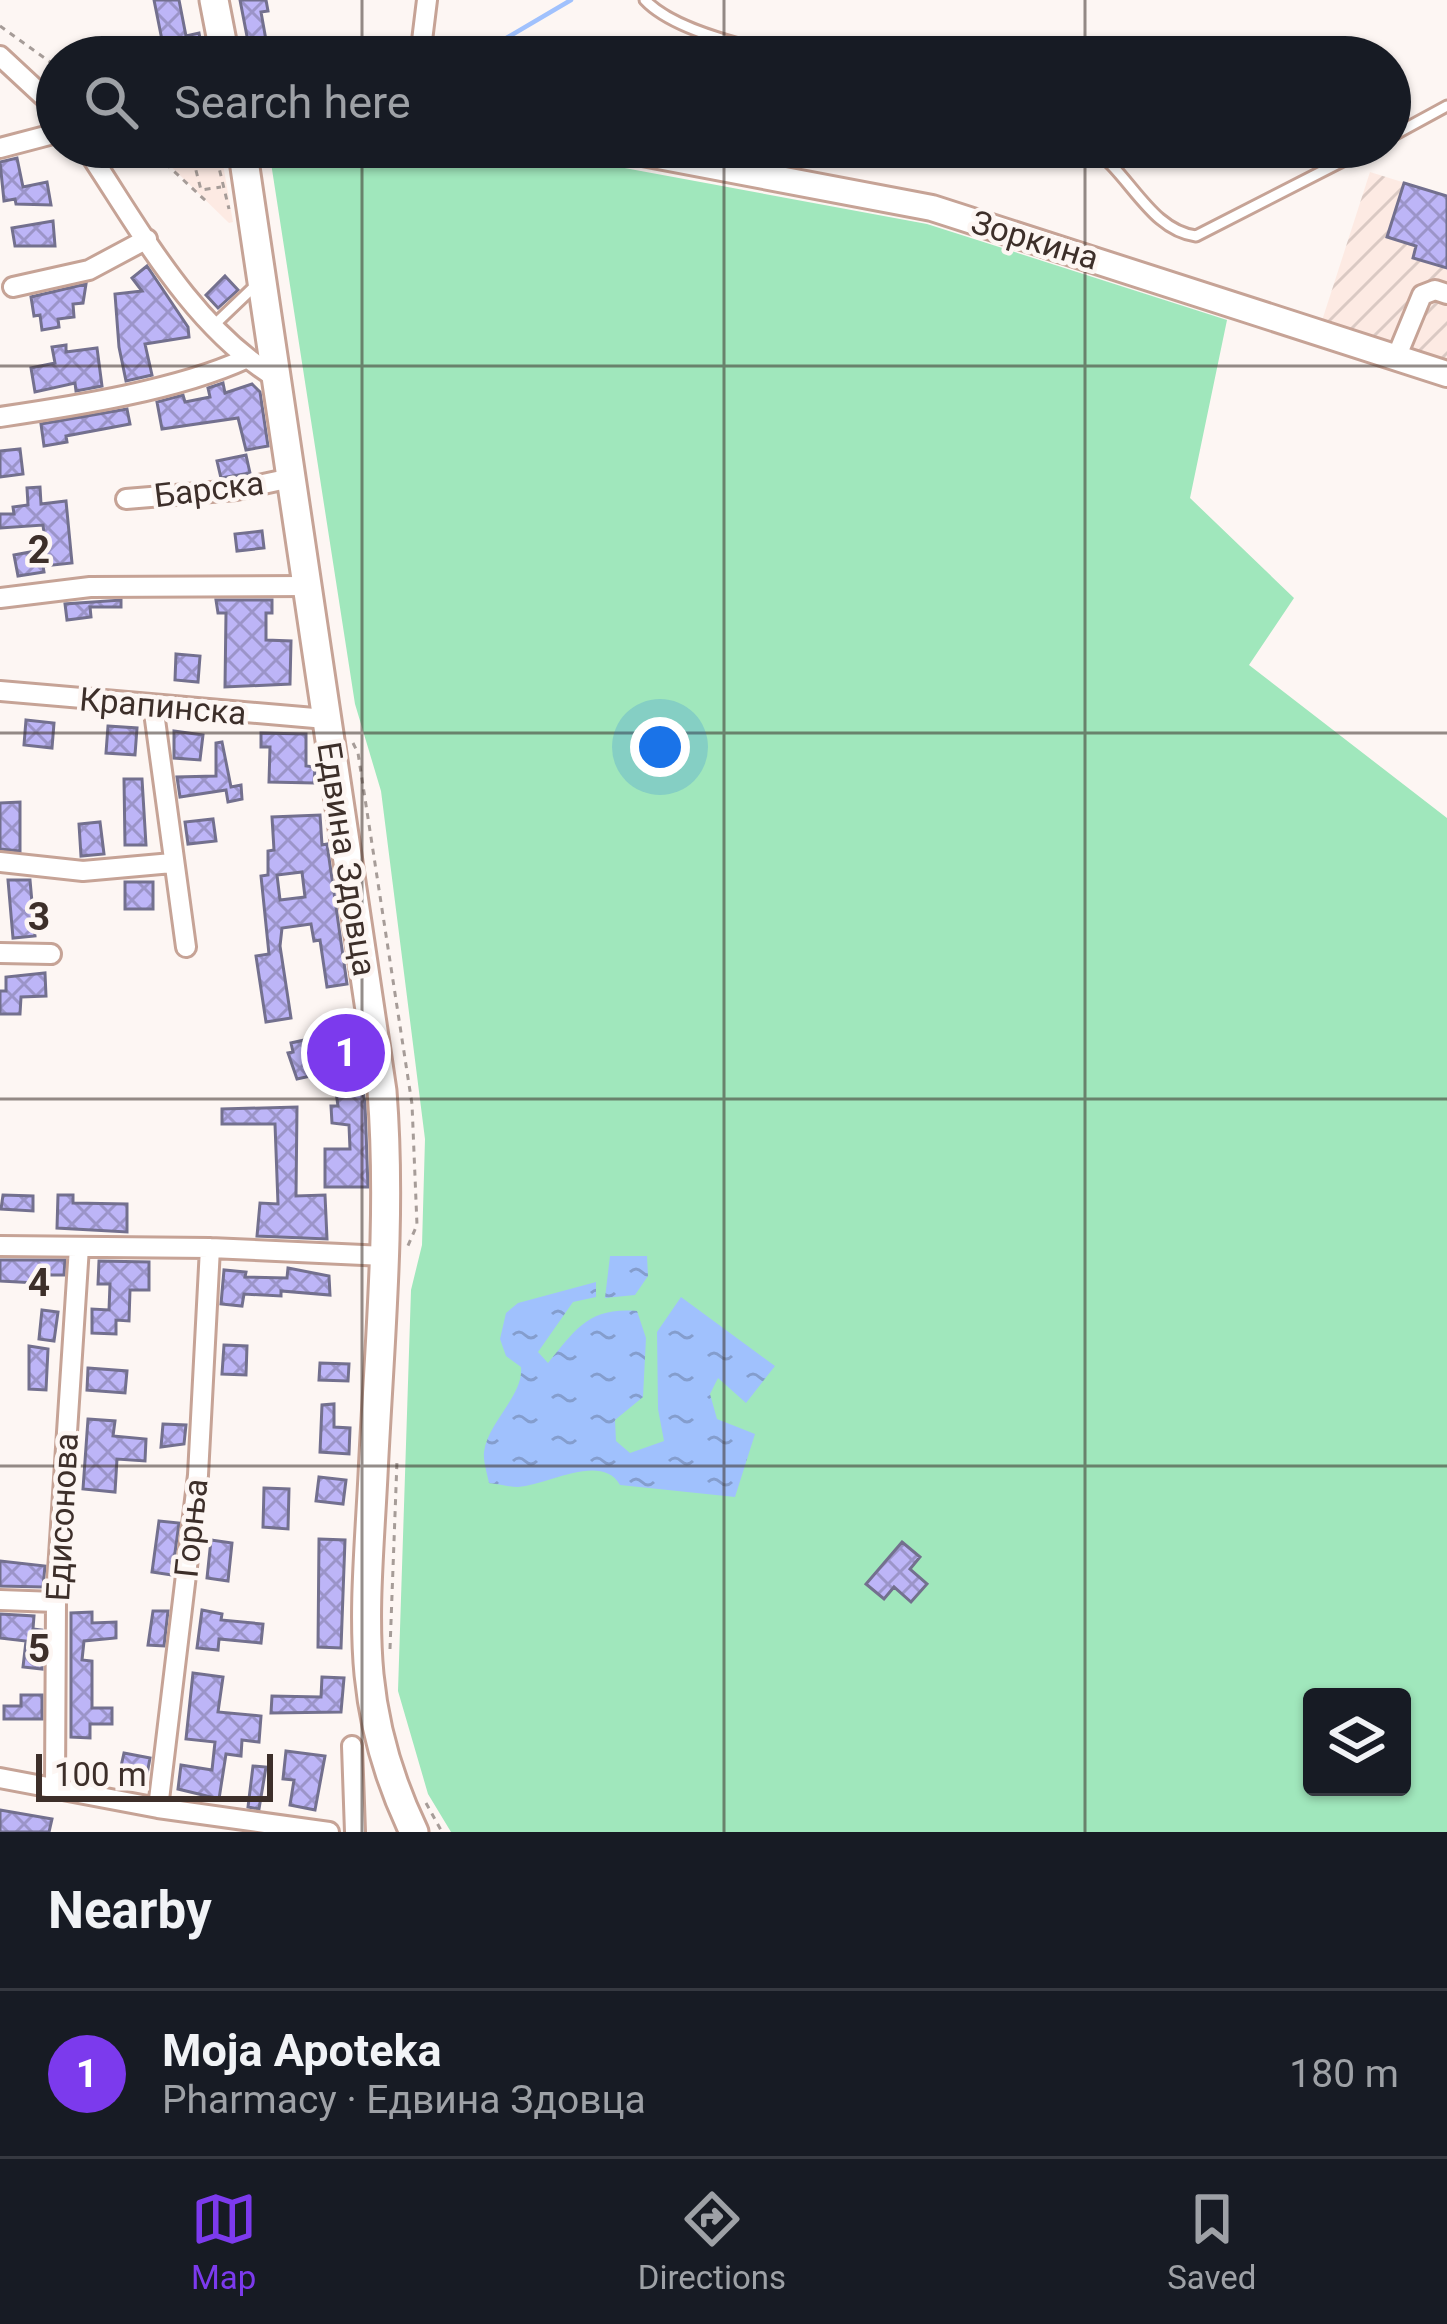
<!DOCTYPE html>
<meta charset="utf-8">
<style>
:root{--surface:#171b24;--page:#242831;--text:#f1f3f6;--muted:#9ea1a6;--line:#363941;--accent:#7c3aed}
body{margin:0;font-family:Roboto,sans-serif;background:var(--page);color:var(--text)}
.controls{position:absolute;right:36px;bottom:36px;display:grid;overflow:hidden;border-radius:12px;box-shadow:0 3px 9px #0004}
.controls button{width:108px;height:108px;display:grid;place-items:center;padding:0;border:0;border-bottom:3px solid var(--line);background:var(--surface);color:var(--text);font:60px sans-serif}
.scale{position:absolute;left:36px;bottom:30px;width:237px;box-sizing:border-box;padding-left:12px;border:6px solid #3d2f2a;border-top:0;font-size:33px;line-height:42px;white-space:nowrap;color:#3d2f2a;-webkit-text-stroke:9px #fdf6f3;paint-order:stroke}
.you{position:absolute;left:660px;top:747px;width:42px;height:42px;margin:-30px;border:9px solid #fff;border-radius:50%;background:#1a73e8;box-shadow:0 0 0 18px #1a73e833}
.badge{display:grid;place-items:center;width:78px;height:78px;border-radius:50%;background:var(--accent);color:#fff;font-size:39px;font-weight:700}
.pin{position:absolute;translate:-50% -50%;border:6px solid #fff;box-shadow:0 3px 12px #0006}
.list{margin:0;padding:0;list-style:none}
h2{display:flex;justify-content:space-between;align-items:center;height:156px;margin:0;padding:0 48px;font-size:51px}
h2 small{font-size:39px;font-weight:400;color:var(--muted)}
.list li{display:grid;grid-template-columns:78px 1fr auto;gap:36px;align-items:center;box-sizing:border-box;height:168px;padding:0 48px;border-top:3px solid var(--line)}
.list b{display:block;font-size:45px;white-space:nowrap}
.list p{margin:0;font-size:39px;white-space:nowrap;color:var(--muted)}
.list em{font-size:39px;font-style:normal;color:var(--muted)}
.icon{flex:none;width:66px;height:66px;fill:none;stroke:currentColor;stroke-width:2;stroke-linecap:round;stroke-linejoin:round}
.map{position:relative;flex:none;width:1447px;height:1832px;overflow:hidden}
.search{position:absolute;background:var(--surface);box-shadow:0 3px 9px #0004;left:36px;right:36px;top:36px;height:132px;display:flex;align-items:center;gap:30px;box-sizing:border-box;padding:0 42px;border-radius:66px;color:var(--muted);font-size:45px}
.sheet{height:324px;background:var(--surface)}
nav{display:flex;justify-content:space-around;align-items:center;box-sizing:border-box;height:168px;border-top:3px solid var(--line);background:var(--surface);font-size:33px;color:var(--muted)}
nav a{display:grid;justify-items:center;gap:6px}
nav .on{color:var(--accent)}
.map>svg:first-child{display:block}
</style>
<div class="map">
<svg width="1447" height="1832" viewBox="0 0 1447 1832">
<defs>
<pattern id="industrial-furrows" width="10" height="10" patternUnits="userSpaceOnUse" patternTransform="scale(3)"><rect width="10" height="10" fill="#fdeae3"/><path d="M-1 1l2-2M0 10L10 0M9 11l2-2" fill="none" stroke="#dac9c3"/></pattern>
<pattern id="water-ripples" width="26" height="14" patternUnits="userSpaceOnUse" patternTransform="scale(3)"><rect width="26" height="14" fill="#a0c1fd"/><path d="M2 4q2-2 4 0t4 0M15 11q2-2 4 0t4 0" fill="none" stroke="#849dcd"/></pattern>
<pattern id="building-cross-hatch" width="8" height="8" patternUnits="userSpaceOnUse" patternTransform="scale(3)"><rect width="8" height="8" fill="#bdb5f7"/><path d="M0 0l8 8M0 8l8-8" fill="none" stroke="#9b94c8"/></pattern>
</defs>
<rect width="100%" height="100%" fill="#fdf6f3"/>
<!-- built -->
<path fill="#fdeae3" d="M 151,147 L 220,147 L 233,222 L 229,223 Z"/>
<!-- industrial -->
<path fill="url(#industrial-furrows)" d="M 1370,172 L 1447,196 L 1447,369 L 1319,330 Z"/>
<!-- grass -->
<path fill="#a0e7bc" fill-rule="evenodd" d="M 273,147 L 511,147 L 927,224 L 1227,320 L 1190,498 L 1294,598 L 1249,665 L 1447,818 L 1447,1832 L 451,1832 L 428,1794 L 398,1691 L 411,1290 L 422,1245 L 425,1139 L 381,791 L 355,704 L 269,150 ZM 1312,1697 L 1402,1697 L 1402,1787 L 1312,1787 Z"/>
<!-- water -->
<path fill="url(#water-ripples)" d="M 610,1256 L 647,1256 L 648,1276 L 635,1295 L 605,1298 Z
M 596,1282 L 596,1297 L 573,1302 L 538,1352 L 548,1363 C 576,1329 589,1307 637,1311 L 646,1338 L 643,1397 L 615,1420 L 616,1441 L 630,1453 L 664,1441 L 658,1409 L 657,1332 L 681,1297 L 775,1366 L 746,1403 L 718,1378 L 710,1394 L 717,1419 L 755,1434 L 735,1497 L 620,1485 C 601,1452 546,1486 518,1487 C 509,1487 498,1484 489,1483 C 487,1473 483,1461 484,1452 C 488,1422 524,1395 521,1367 L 506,1356 L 500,1339 L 506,1313 L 518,1303 Z"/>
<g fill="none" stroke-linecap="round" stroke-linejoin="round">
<!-- stream -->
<path stroke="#a0c1fd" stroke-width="4.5" d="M 474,57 L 571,0"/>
</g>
<!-- building -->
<path fill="url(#building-cross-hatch)" stroke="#73708e" stroke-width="3" fill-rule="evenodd" d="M 154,0 L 179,0 L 186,36 L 199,33 L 202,50 L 181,53 L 182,57 L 151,57 L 149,42 L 162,40 Z
M 240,0 L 266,0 L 268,11 L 261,12 L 269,57 L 251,57 Z
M 17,158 L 23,187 L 47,182 L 51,205 L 16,204 L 15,199 L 4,201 L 0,162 Z
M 1404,183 L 1447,196 L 1447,268 L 1413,258 L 1416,246 L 1387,237 Z
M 53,221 L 55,246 L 15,246 L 12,228 Z
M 147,266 L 188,327 L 189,337 L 145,344 L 152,375 L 126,381 L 119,347 L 115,294 L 142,291 L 132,278 Z
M 225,276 L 238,290 L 218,308 L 206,295 Z
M 86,284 L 83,303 L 73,304 L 74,317 L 58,319 L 59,327 L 42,330 L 40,315 L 34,316 L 31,297 Z
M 66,345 L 66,352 L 97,348 L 102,386 L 76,391 L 75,383 L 35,392 L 31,368 L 55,363 L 52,347 Z
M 223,383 L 225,393 L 252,384 L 260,392 L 268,446 L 246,450 L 238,418 L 162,429 L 157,402 L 183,395 L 185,402 L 210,397 L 208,388 Z
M 127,409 L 130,424 L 66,436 L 67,442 L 44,446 L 41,424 Z
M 20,449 L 23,474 L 0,477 L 0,451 Z
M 246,455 L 250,473 L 221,478 L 217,461 Z
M 40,487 L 41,504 L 66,501 L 72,563 L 43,566 L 44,572 L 18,576 L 14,555 L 46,549 L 43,525 L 0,528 L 0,514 L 14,514 L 13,507 L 28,505 L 27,488 Z
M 262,531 L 264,548 L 237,551 L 235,534 Z
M 121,600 L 121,607 L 90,607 L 91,617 L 67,620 L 65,604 Z
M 216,600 L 272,600 L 272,613 L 266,613 L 266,640 L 291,641 L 290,684 L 225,687 L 226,613 L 218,613 Z
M 176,654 L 200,656 L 198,682 L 175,680 Z
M 26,720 L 54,723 L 52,748 L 24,745 Z
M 108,726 L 137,728 L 135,755 L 106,753 Z
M 174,731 L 203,735 L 200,760 L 174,758 Z
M 261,733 L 306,734 L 306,766 L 315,767 L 314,783 L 269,782 L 270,747 L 261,747 Z
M 222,742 L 231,787 L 241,785 L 242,799 L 228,802 L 226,790 L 180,797 L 177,777 L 216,776 L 216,743 Z
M 124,779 L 142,779 L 146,845 L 125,845 Z
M 20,802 L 20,851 L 0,849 L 0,803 Z
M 320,815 L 322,845 L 327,844 L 347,984 L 327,987 L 320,940 L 314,941 L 311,924 L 282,928 L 280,946 L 291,1018 L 266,1022 L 256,956 L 269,954 L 261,876 L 268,875 L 268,851 L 274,850 L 272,817 ZM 302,872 L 305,897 L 280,900 L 277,875 Z
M 213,819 L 216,841 L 188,844 L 185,822 Z
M 100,822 L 104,854 L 81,856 L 79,824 Z
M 8,880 L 30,880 L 35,936 L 13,938 Z
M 125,882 L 153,882 L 153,909 L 125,909 Z
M 45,973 L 46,996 L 21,997 L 20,1014 L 0,1014 L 0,991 L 6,991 L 6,977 Z
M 353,1029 L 365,1104 L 368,1187 L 325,1187 L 325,1149 L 350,1149 L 349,1125 L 332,1123 L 331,1106 L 338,1106 L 333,1071 L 297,1079 L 288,1053 L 293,1052 L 291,1043 Z
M 297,1107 L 296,1196 L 325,1195 L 327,1239 L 257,1236 L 260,1203 L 278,1204 L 275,1124 L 222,1124 L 222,1109 Z
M 3,1195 L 33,1196 L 33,1211 L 1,1209 Z
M 58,1195 L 73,1195 L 73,1203 L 127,1204 L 127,1232 L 57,1228 Z
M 0,1260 L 65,1260 L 64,1275 L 36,1275 L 36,1283 L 0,1281 Z
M 99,1261 L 149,1262 L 149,1290 L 130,1290 L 129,1321 L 116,1320 L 116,1334 L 92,1333 L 92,1309 L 109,1310 L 110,1284 L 98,1284 Z
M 288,1268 L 329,1276 L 330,1295 L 281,1291 L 281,1296 L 244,1294 L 242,1306 L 221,1304 L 224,1270 L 246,1272 L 245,1277 L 287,1278 Z
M 42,1310 L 58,1312 L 54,1341 L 39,1339 Z
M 224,1345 L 247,1346 L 246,1375 L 222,1374 Z
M 29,1346 L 48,1349 L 46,1390 L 29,1389 Z
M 320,1363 L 349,1364 L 348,1381 L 319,1380 Z
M 88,1368 L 127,1371 L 125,1393 L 87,1390 Z
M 334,1404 L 334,1427 L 350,1428 L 349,1454 L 320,1452 L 322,1405 Z
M 88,1419 L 115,1421 L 113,1436 L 146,1439 L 145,1461 L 117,1459 L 115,1492 L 83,1489 Z
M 163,1424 L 186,1425 L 184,1444 L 161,1447 Z
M 319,1477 L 346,1480 L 343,1504 L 316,1501 Z
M 264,1488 L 289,1489 L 288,1529 L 263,1527 Z
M 159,1521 L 179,1523 L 172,1575 L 152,1572 Z
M 319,1539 L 345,1540 L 341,1648 L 318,1647 Z
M 211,1540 L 232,1543 L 228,1581 L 207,1578 Z
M 902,1542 L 920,1557 L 910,1569 L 927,1584 L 911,1602 L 894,1587 L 884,1599 L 866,1584 Z
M 0,1561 L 45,1566 L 43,1587 L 0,1586 Z
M 202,1610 L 222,1614 L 221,1620 L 263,1624 L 261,1643 L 219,1639 L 218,1650 L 197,1648 Z
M 153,1611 L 168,1611 L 164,1646 L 148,1645 Z
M 92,1612 L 92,1623 L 116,1622 L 116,1638 L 84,1641 L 82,1660 L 92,1661 L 92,1708 L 112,1708 L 112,1724 L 90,1724 L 90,1738 L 71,1737 L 71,1613 Z
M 0,1614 L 34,1616 L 33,1629 L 42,1630 L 42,1669 L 23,1667 L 26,1641 L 0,1638 Z
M 193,1673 L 223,1677 L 218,1712 L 261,1716 L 259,1742 L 242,1740 L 241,1756 L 226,1754 L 219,1799 L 178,1789 L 181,1765 L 212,1770 L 215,1742 L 186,1739 Z
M 322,1677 L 344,1678 L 341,1712 L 271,1713 L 272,1696 L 321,1697 Z
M 21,1695 L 42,1695 L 42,1719 L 4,1719 L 4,1706 L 21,1706 Z
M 286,1751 L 325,1756 L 315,1810 L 290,1805 L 294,1780 L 283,1779 Z
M 124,1753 L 150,1758 L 145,1785 L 118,1780 Z
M 253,1766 L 266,1767 L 259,1809 L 248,1807 Z
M 0,1810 L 52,1819 L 49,1832 L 0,1832 Z"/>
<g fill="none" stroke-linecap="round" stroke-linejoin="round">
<defs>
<path id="service" d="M 645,0 C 674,31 754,49 796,57
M 1390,137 L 1447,106
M 1090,147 C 1129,171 1149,230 1196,236 L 1370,147
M 213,326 L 257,284"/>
<path id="minor" d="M 0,56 L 57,109
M 420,57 L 427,0
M 85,147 C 140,229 190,325 276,378
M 0,148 L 57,133
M 13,287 L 89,270 L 147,239
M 1396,358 L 1422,295 L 1435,290 L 1447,294
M 0,417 C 74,406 178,390 245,359
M 126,499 L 236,490 L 291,478
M 0,598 L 90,587 L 307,586
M 0,691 L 326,719
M 153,705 L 186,947
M 0,862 L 83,871 L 172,863
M 0,953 L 51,954
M 0,1246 L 210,1248 L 385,1256
M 0,1600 L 56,1602
M 352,1746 L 355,1832
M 0,1778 L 158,1808 L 329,1832
M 55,1787 L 56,1602 L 79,1247
M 158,1808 L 198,1475 L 210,1248"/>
<path id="tertiary" d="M 611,147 L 932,208 L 1447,374"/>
<path id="secondary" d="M 214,0 L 225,57
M 242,147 L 382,1091 C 392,1219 379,1347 373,1475 C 366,1612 352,1703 414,1832"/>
</defs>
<!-- service casing -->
<use href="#service" stroke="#c6a396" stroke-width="15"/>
<!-- minor casing -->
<use href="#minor" stroke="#c6a396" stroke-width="24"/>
<!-- tertiary casing -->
<use href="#tertiary" stroke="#c6a396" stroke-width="30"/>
<!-- secondary casing -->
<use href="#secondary" stroke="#c6a396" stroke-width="33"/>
<!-- path -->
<path stroke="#a69c98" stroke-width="3" stroke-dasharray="6 6" stroke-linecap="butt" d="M 0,26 L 57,67
M 191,57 L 203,52
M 148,147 L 207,202
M 190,147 L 201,190 L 221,187
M 214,147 L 229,209
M 353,743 L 358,753 L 412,1104 L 417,1225 L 407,1248
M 390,1649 L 397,1461
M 426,1803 L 442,1832"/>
<!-- service -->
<use href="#service" stroke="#fff" stroke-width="9"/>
<!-- minor -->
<use href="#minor" stroke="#fff" stroke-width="18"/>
<!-- tertiary -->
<use href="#tertiary" stroke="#fff" stroke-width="24"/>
<!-- secondary -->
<use href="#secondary" stroke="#fff" stroke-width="27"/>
</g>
<!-- grid -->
<path fill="none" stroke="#3d2f2a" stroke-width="3" stroke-opacity="0.55" d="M 362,0 L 362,57M 724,0 L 724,57M 1085,0 L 1085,57M 362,147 L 362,1832M 724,147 L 724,1832M 1085,147 L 1085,1832M 0,366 L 1447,366M 0,733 L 1447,733M 0,1099 L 1447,1099M 0,1466 L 1447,1466"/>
<g text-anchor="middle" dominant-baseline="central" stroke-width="9" stroke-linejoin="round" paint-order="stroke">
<!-- street labels -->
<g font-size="33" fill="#3d2f2a" stroke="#fdf6f3">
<text transform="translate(1035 240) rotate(17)">Зоркина</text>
<text transform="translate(209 489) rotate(-7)">Барска</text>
<text transform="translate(163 706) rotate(5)">Крапинска</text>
<text transform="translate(347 859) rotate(81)">Едвина Здовца</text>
<text transform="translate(62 1517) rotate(-87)">Едисонова</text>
<text transform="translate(191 1528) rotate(-84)">Горња</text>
</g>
</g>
<g font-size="39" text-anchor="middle" font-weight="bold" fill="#3d2f2a" stroke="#fdf6f3" stroke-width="9" stroke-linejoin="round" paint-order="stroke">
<text x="39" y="563">2</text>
<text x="39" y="930">3</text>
<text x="39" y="1296">4</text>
<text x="39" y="1662">5</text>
</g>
</svg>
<div class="controls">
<button><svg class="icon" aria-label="layers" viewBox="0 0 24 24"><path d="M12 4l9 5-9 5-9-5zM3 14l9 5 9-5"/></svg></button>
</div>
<div class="scale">100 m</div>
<div class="you"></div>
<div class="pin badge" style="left:346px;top:1053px">1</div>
<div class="search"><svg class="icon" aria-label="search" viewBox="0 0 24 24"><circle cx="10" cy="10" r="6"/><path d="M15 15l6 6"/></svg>Search here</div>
</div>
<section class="sheet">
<h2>Nearby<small></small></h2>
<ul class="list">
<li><span class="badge">1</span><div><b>Moja Apoteka</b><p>Pharmacy · Едвина Здовца</p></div><em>180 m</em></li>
</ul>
</section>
<nav>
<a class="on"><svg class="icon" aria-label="map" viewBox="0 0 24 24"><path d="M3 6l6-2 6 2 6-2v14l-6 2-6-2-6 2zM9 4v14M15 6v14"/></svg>Map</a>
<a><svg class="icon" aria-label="directions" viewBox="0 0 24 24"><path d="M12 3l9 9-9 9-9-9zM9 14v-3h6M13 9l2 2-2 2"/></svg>Directions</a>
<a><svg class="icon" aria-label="saved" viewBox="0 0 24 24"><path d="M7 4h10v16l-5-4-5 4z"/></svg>Saved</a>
</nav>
